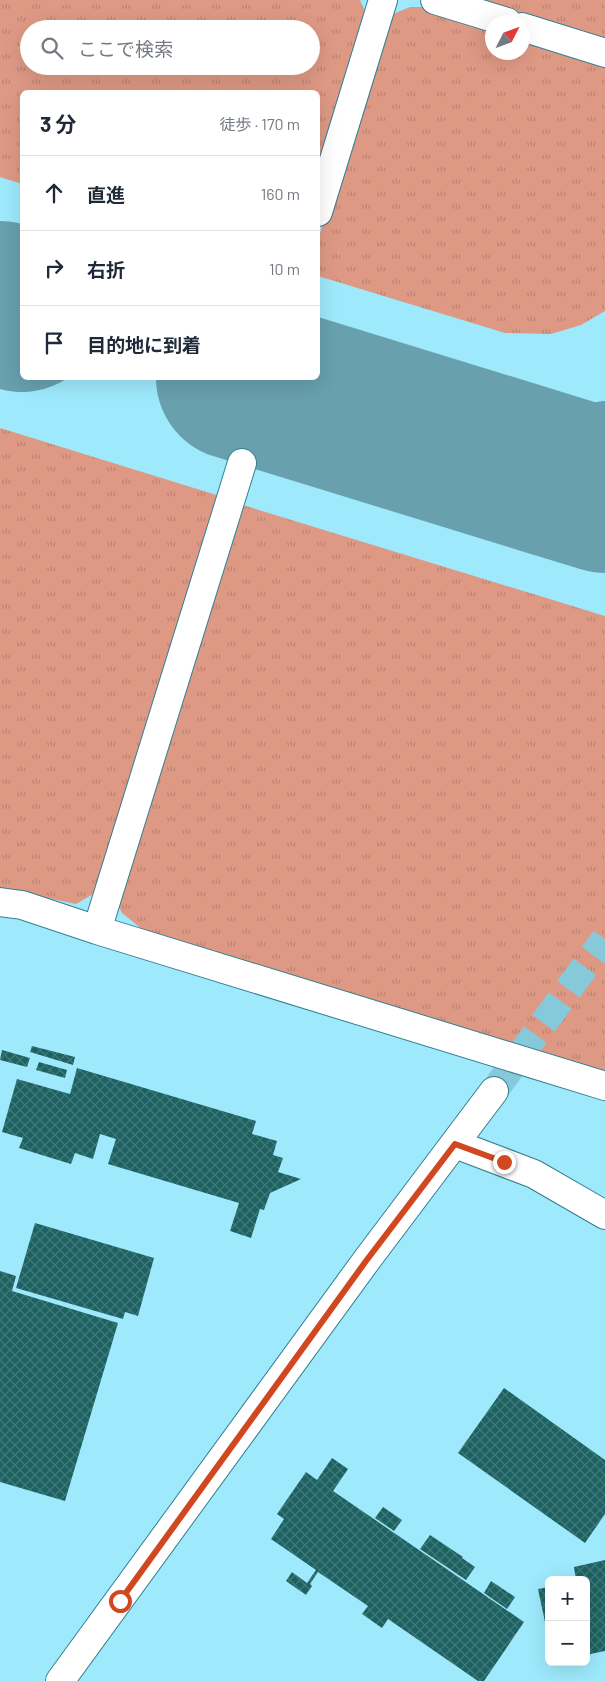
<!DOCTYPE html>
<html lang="ja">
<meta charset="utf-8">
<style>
:root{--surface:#fff;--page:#f6f6f7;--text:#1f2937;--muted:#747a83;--line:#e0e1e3}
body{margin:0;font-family:Barlow,"Noto Sans JP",sans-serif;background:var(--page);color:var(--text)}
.controls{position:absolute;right:15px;bottom:15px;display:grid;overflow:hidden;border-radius:8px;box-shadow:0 5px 20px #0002}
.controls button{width:45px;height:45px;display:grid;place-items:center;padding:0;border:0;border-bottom:1px solid var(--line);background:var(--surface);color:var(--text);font:25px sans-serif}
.compass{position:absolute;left:485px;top:15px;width:45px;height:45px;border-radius:50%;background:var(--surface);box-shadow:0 5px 20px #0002;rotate:48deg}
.stop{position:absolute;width:15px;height:15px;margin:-11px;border:4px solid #d14820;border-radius:50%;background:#fff}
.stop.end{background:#d14820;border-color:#fff;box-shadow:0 1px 5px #0008}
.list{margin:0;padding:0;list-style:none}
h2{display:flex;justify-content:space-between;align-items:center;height:65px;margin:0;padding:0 20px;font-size:21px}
h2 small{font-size:16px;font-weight:400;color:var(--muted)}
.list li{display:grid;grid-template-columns:32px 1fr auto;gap:15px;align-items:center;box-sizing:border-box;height:75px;padding:0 20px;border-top:1px solid var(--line)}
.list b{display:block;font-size:19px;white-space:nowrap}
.list em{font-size:16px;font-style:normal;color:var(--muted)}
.icon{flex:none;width:28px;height:28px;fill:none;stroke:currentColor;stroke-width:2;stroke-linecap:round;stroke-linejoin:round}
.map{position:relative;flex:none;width:605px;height:1681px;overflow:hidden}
.search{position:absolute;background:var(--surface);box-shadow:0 5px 20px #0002;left:20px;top:20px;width:300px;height:55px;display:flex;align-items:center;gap:12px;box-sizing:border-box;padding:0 18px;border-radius:28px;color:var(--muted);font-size:19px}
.panel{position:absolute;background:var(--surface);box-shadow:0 5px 20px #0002;left:20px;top:90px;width:300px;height:290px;border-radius:8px}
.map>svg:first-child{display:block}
</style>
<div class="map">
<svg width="605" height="1681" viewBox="0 0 605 1681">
<defs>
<pattern id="grass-tufts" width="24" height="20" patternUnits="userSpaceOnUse" patternTransform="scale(1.25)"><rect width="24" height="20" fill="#de9985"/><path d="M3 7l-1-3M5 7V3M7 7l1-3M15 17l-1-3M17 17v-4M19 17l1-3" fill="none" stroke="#bd8372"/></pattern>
<pattern id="building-cross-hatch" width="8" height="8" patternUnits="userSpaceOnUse" patternTransform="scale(1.25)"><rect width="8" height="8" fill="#1c6262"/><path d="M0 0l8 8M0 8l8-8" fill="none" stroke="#427878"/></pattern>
</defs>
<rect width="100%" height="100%" fill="#9ee9fc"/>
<!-- grass -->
<path fill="url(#grass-tufts)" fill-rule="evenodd" d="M 0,0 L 360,0 L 366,14 L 318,186 L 318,92 L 22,92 L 22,184 L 0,177 ZM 29,29 L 311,29 L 311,66 L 29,66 Z
M 464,0 L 605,0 L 605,46 Z
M 410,7 L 427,7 L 492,28 L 492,52 L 522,52 L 523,37 L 605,63 L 605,311 L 581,325 L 551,334 L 505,333 L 318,276 L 318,240 L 380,31 L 393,14 Z
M 0,428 L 223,497 L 95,893 L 76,904 L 0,888 Z
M 236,503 L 605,616 L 605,1073 L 142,929 L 122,913 L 115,898 Z"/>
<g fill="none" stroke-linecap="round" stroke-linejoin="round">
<!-- taxiway -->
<path stroke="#68a0ae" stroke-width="66" d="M 458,446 C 507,451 559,456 605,434"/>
<!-- runway -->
<path stroke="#68a0ae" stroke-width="164" d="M 0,303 L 22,310
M 238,378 L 605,491"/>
</g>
<!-- building -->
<path fill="url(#building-cross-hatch)" d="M 32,1046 L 75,1057 L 73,1065 L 30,1052 Z
M 2,1050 L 30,1058 L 27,1067 L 0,1060 Z
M 39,1062 L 67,1070 L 65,1078 L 36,1070 Z
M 77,1068 L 256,1121 L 252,1134 L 277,1141 L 273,1155 L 283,1158 L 278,1172 L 301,1179 L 270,1193 L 264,1210 L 260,1209 L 251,1238 L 230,1231 L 239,1203 L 108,1164 L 116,1139 L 100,1134 L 93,1159 L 75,1153 L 71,1164 L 19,1148 L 23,1138 L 2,1132 L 17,1079 L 70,1094 Z
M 35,1223 L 154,1258 L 138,1316 L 125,1312 L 123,1319 L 16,1288 Z
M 0,1271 L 16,1276 L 12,1291 L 118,1323 L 65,1501 L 0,1482 Z
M 504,1388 L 605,1460 L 605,1514 L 585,1543 L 458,1453 Z
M 332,1458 L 348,1469 L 333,1491 L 524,1622 L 484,1681 L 478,1681 L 388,1619 L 382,1628 L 362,1614 L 368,1606 L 318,1572 L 310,1584 L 312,1586 L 306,1595 L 286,1581 L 292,1572 L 307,1583 L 316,1570 L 271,1539 L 284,1519 L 277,1514 L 306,1472 L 317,1480 Z
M 383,1507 L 402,1520 L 394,1531 L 375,1518 Z
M 430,1535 L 463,1557 L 462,1558 L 475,1567 L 466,1580 L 420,1549 Z
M 605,1560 L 605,1651 L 586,1655 L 586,1580 L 576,1580 L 574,1567 Z
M 491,1581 L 515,1597 L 507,1609 L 484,1593 Z
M 549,1587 L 549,1636 L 548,1636 L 538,1589 Z"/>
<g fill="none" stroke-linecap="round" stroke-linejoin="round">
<!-- minor-tunnel -->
<path stroke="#86c9da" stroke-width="28" stroke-dasharray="28 14" stroke-linecap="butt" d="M 494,1091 L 605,939"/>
<defs>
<path id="minor" d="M 435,0 L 507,22
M 522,27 L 605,53
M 318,212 L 383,0
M 0,902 L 22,905 L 97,930 L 605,1086
M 97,930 L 242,463
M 455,1144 L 534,1174 L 605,1215
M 60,1681 L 366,1261 L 494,1091"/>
</defs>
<!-- minor casing -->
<use href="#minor" stroke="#347e90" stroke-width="30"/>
<!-- minor -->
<use href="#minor" stroke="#fff" stroke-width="28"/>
</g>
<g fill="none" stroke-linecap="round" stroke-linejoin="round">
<!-- route -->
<path stroke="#d14820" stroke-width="6" d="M 120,1601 L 366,1261 L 455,1144 L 504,1162"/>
</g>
</svg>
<div class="controls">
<button>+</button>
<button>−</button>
</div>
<svg class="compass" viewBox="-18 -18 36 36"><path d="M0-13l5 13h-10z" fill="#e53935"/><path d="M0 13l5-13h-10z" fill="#747a83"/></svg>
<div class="stop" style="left:120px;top:1601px"></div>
<div class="stop end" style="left:504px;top:1162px"></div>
<div class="search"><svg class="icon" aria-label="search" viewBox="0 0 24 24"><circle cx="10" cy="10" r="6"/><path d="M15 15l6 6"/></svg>ここで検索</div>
<section class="panel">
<h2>3 分<small>徒歩 · 170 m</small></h2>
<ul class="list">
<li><svg class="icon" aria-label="ahead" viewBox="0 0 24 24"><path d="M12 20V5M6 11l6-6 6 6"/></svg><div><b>直進</b></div><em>160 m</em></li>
<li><svg class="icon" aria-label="right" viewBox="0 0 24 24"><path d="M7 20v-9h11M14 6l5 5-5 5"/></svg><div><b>右折</b></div><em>10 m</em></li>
<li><svg class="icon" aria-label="arrive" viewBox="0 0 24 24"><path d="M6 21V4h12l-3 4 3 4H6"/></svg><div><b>目的地に到着</b></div></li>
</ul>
</section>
</div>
